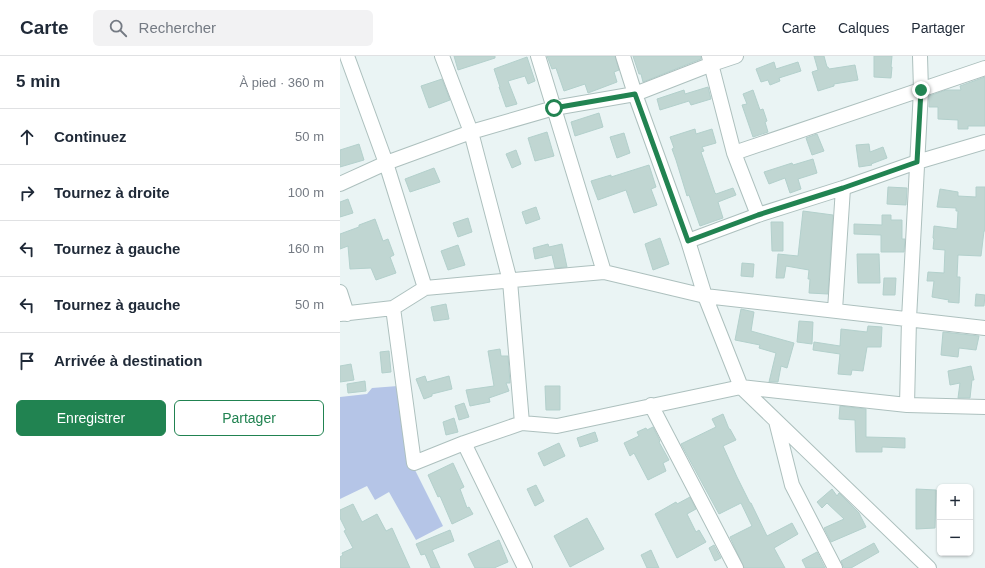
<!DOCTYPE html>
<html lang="fr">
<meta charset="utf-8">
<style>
:root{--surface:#fff;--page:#f2f2f3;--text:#1f2937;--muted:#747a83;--line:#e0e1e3;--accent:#218351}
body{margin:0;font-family:Helvetica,sans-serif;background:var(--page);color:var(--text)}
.controls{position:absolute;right:12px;bottom:12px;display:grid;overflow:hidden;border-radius:6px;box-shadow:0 1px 3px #0004}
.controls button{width:36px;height:36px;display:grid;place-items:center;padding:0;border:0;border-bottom:1px solid var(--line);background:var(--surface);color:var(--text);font:20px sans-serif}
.stop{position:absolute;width:12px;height:12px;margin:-9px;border:3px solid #218351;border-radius:50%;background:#fff}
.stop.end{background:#218351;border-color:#fff;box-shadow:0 1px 4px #0008}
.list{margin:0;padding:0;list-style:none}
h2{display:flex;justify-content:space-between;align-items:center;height:52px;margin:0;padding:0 16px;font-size:17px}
h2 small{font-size:13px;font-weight:400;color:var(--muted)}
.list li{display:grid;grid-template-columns:26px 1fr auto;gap:12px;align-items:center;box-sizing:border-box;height:56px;padding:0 16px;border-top:1px solid var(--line)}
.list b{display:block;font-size:15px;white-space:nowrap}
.list em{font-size:13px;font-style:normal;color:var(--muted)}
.actions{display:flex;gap:8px;padding:12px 16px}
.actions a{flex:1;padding:9px 0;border:1px solid var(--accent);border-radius:6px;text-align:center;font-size:14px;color:var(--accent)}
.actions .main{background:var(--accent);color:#fff}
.icon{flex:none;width:22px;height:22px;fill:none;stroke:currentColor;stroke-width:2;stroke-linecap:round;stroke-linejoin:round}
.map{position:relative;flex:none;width:645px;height:512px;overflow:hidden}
header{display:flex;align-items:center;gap:24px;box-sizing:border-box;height:56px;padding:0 20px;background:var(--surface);border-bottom:1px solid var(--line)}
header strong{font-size:19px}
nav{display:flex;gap:22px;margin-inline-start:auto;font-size:14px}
.search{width:280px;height:36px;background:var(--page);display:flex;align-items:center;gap:10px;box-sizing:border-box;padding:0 14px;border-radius:6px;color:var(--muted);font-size:15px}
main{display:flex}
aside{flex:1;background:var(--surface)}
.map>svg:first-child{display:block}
</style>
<header>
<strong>Carte</strong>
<div class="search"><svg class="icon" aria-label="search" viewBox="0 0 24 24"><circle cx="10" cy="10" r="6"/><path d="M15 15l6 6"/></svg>Rechercher</div>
<nav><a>Carte</a><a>Calques</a><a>Partager</a></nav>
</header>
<main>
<aside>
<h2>5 min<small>À pied · 360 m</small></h2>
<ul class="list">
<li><svg class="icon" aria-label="ahead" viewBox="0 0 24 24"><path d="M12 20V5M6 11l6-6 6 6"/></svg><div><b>Continuez</b></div><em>50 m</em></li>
<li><svg class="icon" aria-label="right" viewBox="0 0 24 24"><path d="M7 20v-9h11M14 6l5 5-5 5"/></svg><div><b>Tournez à droite</b></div><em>100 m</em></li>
<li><svg class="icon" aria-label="left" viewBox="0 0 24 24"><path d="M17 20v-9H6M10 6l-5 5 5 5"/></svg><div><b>Tournez à gauche</b></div><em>160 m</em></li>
<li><svg class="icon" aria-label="left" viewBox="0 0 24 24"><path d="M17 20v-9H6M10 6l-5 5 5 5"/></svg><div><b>Tournez à gauche</b></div><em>50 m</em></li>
<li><svg class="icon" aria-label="arrive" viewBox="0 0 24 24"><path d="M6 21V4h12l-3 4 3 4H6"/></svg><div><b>Arrivée à destination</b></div></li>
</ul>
<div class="actions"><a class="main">Enregistrer</a><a>Partager</a></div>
</aside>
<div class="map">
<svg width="645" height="512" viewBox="0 0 645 512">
<rect width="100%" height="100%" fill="#eaf4f4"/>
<!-- green -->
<path fill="#b5c5e7" d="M 58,330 L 68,409 L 75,414 L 103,470 L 76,484 L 49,436 L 35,444 L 27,430 L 0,443 L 0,341 L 27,338 L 32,332 Z"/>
<!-- building -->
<path fill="#c0d6d2" stroke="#b3d0cc" d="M 114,0 L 155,0 L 155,2 L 118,14 Z
M 207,0 L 275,0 L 279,14 L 274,16 L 277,26 L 248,37 L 245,28 L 224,35 L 216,12 L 212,13 Z
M 293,0 L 361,0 L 361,3 L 303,26 L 301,18 L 299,18 Z
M 474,0 L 484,0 L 487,11 L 488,11 L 489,13 L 515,9 L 518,24 L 494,28 L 494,30 L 478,35 L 472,16 L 478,14 Z
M 534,0 L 552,0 L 551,11 L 552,11 L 551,22 L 534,21 Z
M 187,1 L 195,25 L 188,28 L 185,20 L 168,25 L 177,48 L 166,51 L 159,31 L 160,31 L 154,13 Z
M 434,6 L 436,13 L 458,6 L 461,15 L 439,22 L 440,25 L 430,29 L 428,24 L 421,26 L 416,13 Z
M 645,21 L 645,70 L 628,70 L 628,73 L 618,73 L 618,64 L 598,63 L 598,51 L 589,51 L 589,40 L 606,34 L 621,34 L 620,30 Z
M 102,23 L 110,44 L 89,52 L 81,30 Z
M 368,31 L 371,43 L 351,49 L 349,45 L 320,54 L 317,43 L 344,34 L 345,38 Z
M 413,34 L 420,54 L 423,53 L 427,65 L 425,66 L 428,76 L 413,81 L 402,49 L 407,48 L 403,38 Z
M 259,57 L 263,71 L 235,80 L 231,66 Z
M 355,73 L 356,78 L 372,73 L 376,87 L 362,91 L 364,95 L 361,96 L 375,137 L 376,138 L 393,132 L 396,139 L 378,146 L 383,162 L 360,170 L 349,139 L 347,140 L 336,104 L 332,93 L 334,92 L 330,81 Z
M 207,76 L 214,100 L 195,105 L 188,82 Z
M 284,77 L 290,97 L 277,102 L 270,81 Z
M 477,78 L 484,95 L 472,99 L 466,82 Z
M 19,88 L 24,104 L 0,111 L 0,94 Z
M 529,88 L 530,96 L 543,91 L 547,102 L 531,108 L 532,109 L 519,111 L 516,89 Z
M 176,94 L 181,108 L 172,112 L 166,98 Z
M 473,103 L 477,117 L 458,123 L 461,133 L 450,137 L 445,122 L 429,128 L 424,116 L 452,107 L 453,109 Z
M 309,109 L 316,131 L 311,133 L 317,149 L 294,157 L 286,134 L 258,144 L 251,125 L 271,119 L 271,121 Z
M 94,112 L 100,126 L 70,136 L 65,123 Z
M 548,131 L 567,132 L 566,149 L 547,148 Z
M 636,131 L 645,131 L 645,175 L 644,175 L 641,200 L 618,199 L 617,221 L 620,221 L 619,247 L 608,246 L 609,244 L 592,241 L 594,225 L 587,225 L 588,216 L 604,217 L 605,194 L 593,193 L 594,183 L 593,182 L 594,170 L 617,173 L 618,155 L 616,155 L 616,152 L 597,151 L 600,133 L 618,136 L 618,140 L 636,141 Z
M 8,143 L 13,157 L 0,161 L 0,146 Z
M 196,151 L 200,163 L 186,168 L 182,156 Z
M 463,155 L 493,159 L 488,238 L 469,237 L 470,223 L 468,223 L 469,214 L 446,210 L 444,222 L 436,222 L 438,198 L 458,200 Z
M 542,159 L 551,159 L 551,164 L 562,164 L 562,183 L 565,183 L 564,196 L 541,196 L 541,179 L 514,178 L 514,168 L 542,169 Z
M 128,162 L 132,176 L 118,181 L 113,167 Z
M 35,163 L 43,185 L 48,183 L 54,199 L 50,201 L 56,217 L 36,224 L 31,212 L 10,213 L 8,190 L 0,193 L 0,178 L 19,171 L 19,169 Z
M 431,166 L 443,166 L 443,195 L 432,195 Z
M 320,182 L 329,208 L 313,214 L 305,188 Z
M 208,188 L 209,191 L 222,188 L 227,211 L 215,212 L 212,199 L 195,203 L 193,192 Z
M 118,189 L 125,209 L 108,214 L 101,195 Z
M 517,198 L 539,198 L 540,227 L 518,227 Z
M 402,207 L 414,208 L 413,221 L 401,220 Z
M 544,222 L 556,222 L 555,239 L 543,239 Z
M 636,238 L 645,239 L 644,250 L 635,250 Z
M 106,248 L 109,263 L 94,265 L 91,251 Z
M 401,253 L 414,256 L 411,275 L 454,287 L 447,312 L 441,310 L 438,326 L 429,326 L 436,297 L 419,292 L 420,289 L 395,284 Z
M 459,265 L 473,266 L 472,288 L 457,286 Z
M 528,270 L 542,271 L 541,291 L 527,291 L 523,315 L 512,314 L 511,319 L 498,318 L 500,298 L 473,294 L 474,286 L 500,290 L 501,273 L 527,276 Z
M 603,276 L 639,280 L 636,294 L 619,292 L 618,301 L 601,299 Z
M 160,293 L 161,300 L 168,300 L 170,327 L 166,327 L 169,335 L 149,342 L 150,346 L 130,350 L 126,334 L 154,330 L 148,295 Z
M 49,295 L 51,316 L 42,317 L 40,296 Z
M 11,308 L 14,324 L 0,326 L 0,310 Z
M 631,310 L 634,324 L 632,324 L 630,342 L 618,342 L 620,327 L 610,329 L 608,315 Z
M 85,320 L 87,326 L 109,320 L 112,333 L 92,338 L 92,340 L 84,343 L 76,323 Z
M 25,325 L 26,335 L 8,337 L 7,328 Z
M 205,330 L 220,330 L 220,354 L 206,354 Z
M 124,347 L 129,361 L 119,364 L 115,350 Z
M 500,350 L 526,353 L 526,381 L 565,382 L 565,392 L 542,391 L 542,396 L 516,396 L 515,364 L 499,363 Z
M 383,358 L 389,373 L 390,373 L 396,384 L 383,390 L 397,421 L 410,447 L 411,447 L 427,480 L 452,467 L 458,478 L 434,492 L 445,512 L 404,512 L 390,481 L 412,470 L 401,447 L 379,458 L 341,388 L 376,371 L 372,363 Z
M 114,362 L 118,376 L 106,379 L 103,366 Z
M 313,371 L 320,385 L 319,386 L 329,404 L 323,407 L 326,415 L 308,424 L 294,397 L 290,400 L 284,387 L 299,380 L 297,376 L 306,372 L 307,374 Z
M 255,376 L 258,385 L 240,391 L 237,382 Z
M 219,387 L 225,400 L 204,410 L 198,397 Z
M 113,407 L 124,431 L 120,433 L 127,452 L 129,451 L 133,458 L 112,468 L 100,440 L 98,441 L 88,419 Z
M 196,429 L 204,445 L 195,450 L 187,433 Z
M 492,433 L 497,440 L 499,437 L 519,457 L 526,471 L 491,486 L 484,472 L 504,463 L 487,447 L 482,452 L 477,446 Z
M 576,433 L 596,434 L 595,472 L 576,473 Z
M 350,441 L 356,453 L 347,458 L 356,476 L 359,474 L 366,486 L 337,502 L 315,458 L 336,446 L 337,448 Z
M 13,448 L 22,466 L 37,458 L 46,475 L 52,472 L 70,512 L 0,512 L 0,501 L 3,499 L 2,497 L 13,492 L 4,475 L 6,474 L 0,462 L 0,454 Z
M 247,462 L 264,493 L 230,511 L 214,480 Z
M 110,474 L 114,485 L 92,494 L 100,512 L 91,512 L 85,498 L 81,499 L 76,488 Z
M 159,484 L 168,506 L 154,512 L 135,512 L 128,498 Z
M 534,487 L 539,496 L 511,512 L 504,512 L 501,505 Z
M 374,489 L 381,502 L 375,505 L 369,492 Z
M 311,494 L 319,512 L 307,512 L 301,499 Z
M 477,496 L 485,512 L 466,512 L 462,504 Z"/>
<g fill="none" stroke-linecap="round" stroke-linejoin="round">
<defs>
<path id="minor" d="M 7,0 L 46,107 L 85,232
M 102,0 L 131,76 L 170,225 L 182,367
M 198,0 L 264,216
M 283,0 L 295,38 L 348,185 L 365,240 L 401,331 L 589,512
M 369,0 L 394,97 L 418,159
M 394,97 L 645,12
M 0,128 L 46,107 L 131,76 L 214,52 L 295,38 L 372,8 L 396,0
M 348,185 L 418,159 L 503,132 L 577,106 L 645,86
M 0,236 L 7,258
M 53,252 L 74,407 L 124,387 L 182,367 L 217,370 L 401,331 L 567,349 L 645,351
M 495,254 L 503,132
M 0,258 L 53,252 L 85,232 L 264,216 L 365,240 L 645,272
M 311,349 L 396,512
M 567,349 L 569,263 L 581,34 L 580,0
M 436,365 L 452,429 L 495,512
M 124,387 L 185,512"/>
</defs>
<!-- minor casing -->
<use href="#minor" stroke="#adc0be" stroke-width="16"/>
<!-- minor -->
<use href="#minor" stroke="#fff" stroke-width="14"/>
</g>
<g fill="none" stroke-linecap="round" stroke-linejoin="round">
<!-- route -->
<path stroke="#218351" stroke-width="5" d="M 214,52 L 295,38 L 348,185 L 418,159 L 503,132 L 577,106 L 581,34"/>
</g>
</svg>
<div class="controls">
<button>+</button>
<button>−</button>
</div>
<div class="stop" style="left:214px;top:52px"></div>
<div class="stop end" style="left:581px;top:34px"></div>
</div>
</main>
